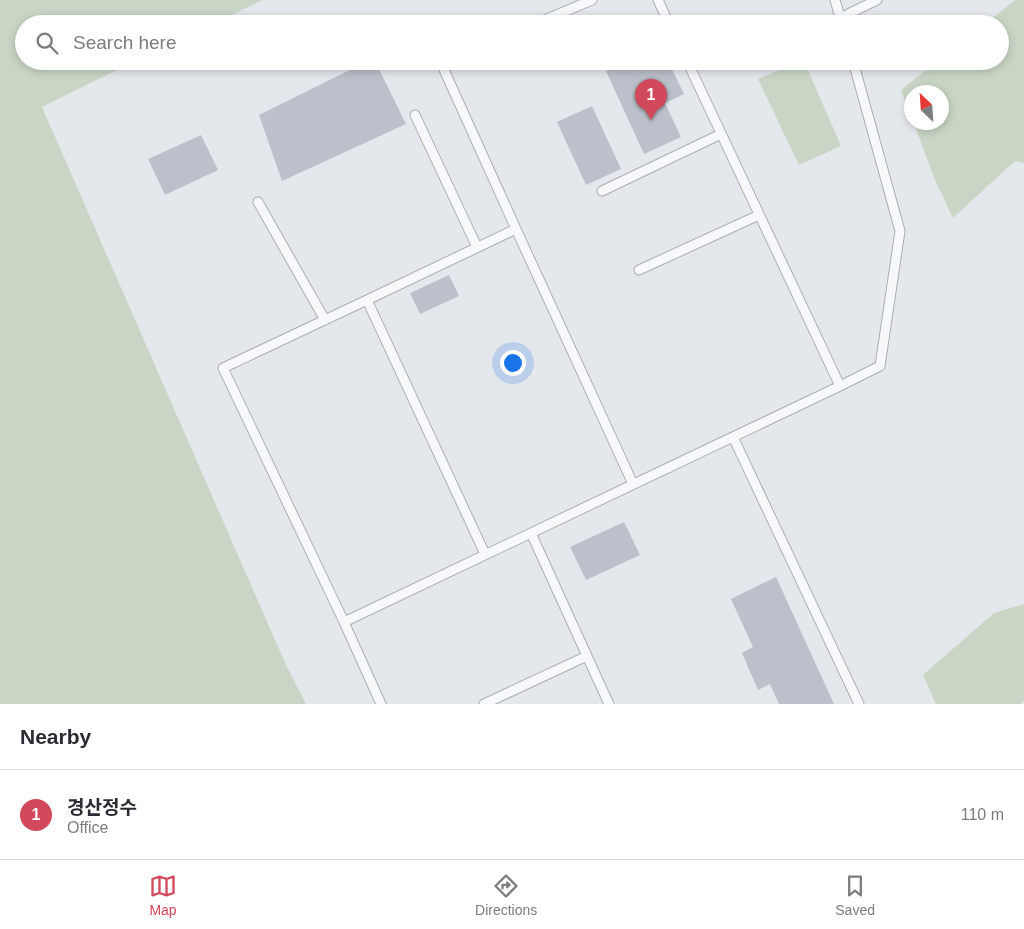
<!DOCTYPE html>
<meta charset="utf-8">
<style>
:root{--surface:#fff;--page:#f2f2f3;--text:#2b2b33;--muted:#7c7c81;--line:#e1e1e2;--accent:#d1495b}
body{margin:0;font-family:Arial,"Noto Sans KR",sans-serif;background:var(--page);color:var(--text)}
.compass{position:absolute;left:904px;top:85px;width:45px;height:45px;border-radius:50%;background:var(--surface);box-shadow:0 2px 8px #0003;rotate:335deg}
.you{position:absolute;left:512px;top:362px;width:18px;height:18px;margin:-12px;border:4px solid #fff;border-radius:50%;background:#1a73e8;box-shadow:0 0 0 8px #1a73e833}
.badge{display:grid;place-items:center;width:32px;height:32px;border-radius:50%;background:var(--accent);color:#fff;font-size:16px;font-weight:700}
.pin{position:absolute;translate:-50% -41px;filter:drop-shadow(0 1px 2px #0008)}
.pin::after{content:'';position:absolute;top:26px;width:18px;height:15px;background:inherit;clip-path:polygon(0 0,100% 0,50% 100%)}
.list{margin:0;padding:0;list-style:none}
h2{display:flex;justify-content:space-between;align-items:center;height:65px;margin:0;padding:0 20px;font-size:21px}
h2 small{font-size:16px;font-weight:400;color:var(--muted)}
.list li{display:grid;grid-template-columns:32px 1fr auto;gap:15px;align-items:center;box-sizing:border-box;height:90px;padding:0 20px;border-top:1px solid var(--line)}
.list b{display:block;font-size:19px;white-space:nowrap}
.list p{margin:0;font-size:16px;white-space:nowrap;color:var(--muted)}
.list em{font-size:16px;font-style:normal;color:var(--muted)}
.icon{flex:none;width:28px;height:28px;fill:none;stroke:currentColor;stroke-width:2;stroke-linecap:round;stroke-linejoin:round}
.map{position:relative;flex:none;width:1024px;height:704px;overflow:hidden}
.search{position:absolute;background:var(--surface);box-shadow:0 2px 8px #0003;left:15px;right:15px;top:15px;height:55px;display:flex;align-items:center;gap:12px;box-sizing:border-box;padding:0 18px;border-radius:28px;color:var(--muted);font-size:19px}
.sheet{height:155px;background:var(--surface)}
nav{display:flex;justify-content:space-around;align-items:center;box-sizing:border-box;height:70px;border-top:1px solid var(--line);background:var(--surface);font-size:14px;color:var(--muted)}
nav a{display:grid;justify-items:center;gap:2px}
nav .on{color:var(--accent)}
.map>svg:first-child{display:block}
</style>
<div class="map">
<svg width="1024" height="704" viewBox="0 0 1024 704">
<rect width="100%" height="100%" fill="#e4e7ec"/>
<!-- green -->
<path fill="#c9d6c5" d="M 0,0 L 263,0 L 213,24 L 24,24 L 24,61 L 135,61 L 42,107 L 286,665 L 306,704 L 0,704 Z
M 1015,0 L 1024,0 L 1024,163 L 1015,161 L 953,218 L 934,178 L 914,123 L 942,122 L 942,92 L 912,92 L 911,117 L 901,90 L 937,61 L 1000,61 L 1000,24 L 985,24 Z
M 802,61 L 804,61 L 841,146 L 799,165 L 758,79 Z
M 1024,604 L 1024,700 L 1021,704 L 936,704 L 923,675 L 994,613 Z"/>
<!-- building -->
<path fill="#bbc0ca" d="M 368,61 L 375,61 L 406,124 L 282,181 L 259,115 Z
M 628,61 L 648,61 L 650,65 L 657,61 L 668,61 L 684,94 L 665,103 L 681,137 L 644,154 L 606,71 Z
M 592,106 L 621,169 L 586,185 L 557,122 Z
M 201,135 L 218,170 L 165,195 L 148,159 Z
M 449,275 L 459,296 L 420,314 L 410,293 Z
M 624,522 L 640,555 L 586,580 L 570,547 Z
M 776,577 L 834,704 L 779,704 L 770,684 L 758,690 L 742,653 L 753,647 L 731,599 Z"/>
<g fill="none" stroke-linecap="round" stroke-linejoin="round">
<defs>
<path id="lane" d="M 658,0 L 669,24
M 835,0 L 842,24
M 840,18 L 877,0
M 535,24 L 592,0
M 445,61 L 441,63 L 516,229
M 687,61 L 840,386
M 415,115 L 477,247
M 602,191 L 721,134
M 258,202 L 325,320
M 639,270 L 759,215
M 367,300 L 516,229 L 633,484
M 733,437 L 859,704
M 485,554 L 367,300 L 223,368 L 344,622 L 840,386 L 880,366 L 900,231 L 853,61
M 344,622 L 381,704
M 587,656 L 609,704
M 484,704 L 587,656 L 531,533"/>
</defs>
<!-- lane casing -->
<use href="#lane" stroke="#a9aeb7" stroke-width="11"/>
<!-- lane -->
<use href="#lane" stroke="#f7f8fa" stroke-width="9"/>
</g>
</svg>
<svg class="compass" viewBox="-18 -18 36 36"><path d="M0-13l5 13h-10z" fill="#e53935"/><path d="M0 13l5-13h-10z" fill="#7c7c81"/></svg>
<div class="you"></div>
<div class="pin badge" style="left:651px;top:120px">1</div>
<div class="search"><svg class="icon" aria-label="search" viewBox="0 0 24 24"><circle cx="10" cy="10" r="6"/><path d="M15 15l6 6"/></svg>Search here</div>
</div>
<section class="sheet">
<h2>Nearby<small></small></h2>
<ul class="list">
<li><span class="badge">1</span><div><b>경산정수</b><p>Office</p></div><em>110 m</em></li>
</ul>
</section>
<nav>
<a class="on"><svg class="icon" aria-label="map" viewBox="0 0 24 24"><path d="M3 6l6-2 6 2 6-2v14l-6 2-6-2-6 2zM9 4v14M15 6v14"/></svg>Map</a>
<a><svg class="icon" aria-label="directions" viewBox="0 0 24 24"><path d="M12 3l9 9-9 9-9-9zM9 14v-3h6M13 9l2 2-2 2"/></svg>Directions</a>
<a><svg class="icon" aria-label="saved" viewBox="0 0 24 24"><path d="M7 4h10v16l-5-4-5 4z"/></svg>Saved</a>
</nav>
